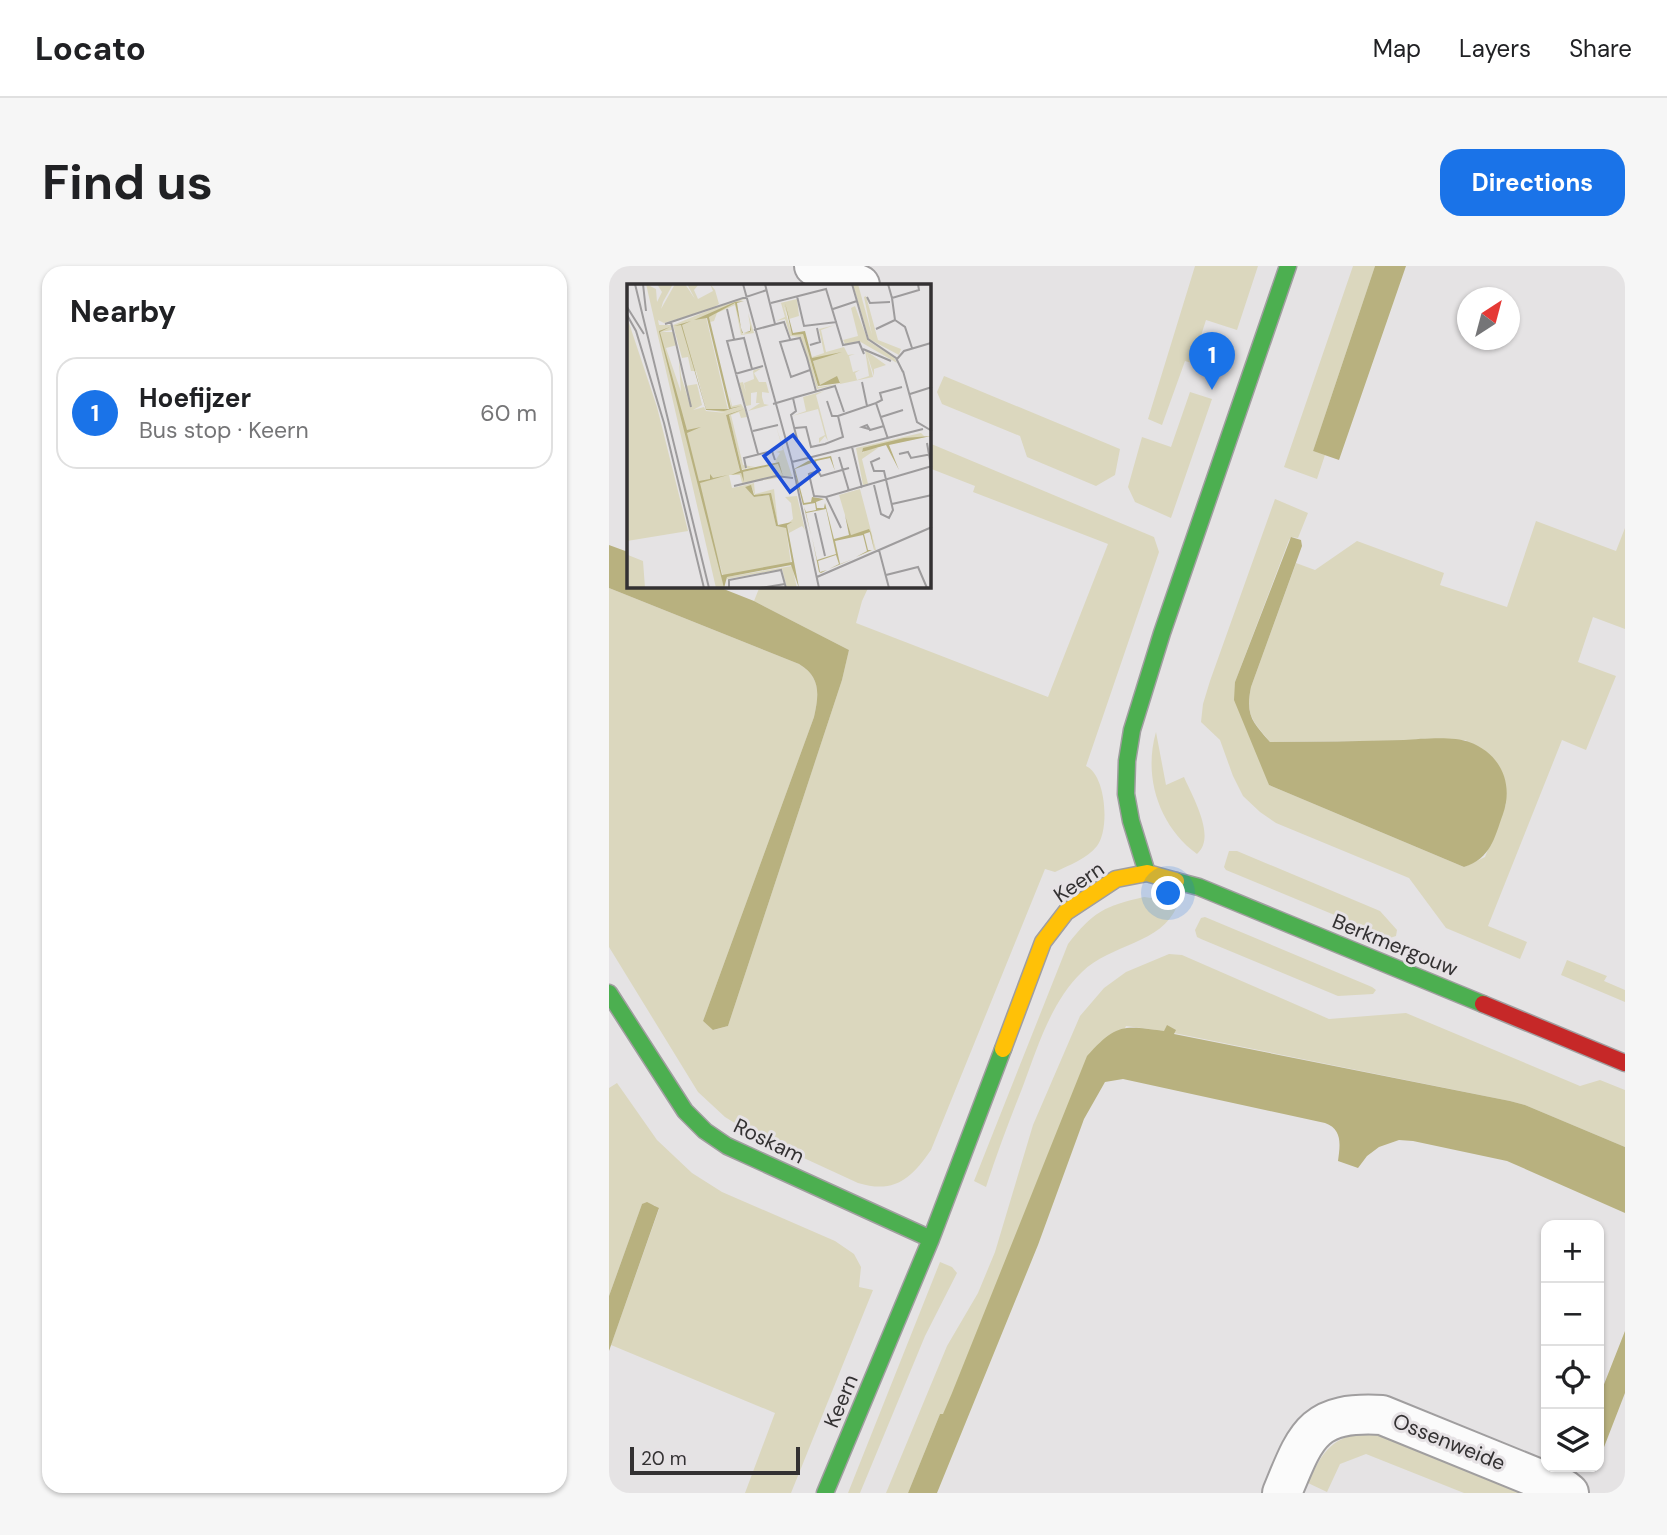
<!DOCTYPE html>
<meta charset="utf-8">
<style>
:root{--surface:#fff;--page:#f6f6f6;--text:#202124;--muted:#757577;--line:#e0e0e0;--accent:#1a73e8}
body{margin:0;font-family:"DM Sans",sans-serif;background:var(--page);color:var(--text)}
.controls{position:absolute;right:21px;bottom:21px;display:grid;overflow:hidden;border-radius:14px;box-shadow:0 2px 5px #0004}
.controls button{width:63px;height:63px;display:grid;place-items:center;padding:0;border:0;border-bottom:2px solid var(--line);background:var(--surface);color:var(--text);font:35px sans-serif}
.compass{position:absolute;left:848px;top:21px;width:63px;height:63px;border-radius:50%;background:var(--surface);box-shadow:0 2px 5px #0004;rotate:36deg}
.scale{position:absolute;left:21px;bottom:18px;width:170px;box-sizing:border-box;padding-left:7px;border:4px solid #333132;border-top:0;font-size:19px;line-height:24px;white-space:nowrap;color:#333132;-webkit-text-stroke:5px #e6e2e5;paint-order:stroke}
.you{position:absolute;left:560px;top:628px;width:24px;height:24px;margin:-18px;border:5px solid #fff;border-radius:50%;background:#1a73e8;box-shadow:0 0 0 10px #1a73e833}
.badge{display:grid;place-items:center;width:46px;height:46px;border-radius:50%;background:var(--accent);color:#fff;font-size:23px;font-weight:700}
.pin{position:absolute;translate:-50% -58px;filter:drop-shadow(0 2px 4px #0008)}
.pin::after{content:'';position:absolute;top:37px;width:24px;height:21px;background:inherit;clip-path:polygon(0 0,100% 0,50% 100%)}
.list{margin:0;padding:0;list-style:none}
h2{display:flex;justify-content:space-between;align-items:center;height:91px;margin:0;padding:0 28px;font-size:30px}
h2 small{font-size:23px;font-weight:400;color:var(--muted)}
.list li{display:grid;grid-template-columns:46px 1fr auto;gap:21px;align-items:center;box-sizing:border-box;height:112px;margin:0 14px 14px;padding:0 14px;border:2px solid var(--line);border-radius:21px}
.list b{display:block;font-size:26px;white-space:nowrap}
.list p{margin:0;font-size:23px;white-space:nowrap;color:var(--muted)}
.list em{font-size:23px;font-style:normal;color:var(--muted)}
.icon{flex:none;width:38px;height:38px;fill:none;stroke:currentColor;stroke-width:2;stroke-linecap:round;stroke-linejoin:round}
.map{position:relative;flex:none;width:1016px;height:1227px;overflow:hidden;border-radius:21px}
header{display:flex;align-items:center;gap:42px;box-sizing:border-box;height:98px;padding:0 35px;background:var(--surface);border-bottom:2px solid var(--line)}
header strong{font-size:33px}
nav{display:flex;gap:38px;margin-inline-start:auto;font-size:24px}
.intro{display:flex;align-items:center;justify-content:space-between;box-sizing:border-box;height:168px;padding:0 42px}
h1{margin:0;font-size:49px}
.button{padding:18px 32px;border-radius:21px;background:var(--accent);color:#fff;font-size:24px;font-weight:700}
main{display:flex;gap:42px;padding:0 42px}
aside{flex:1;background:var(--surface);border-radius:21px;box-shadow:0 2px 5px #0004}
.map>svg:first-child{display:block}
</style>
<header>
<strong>Locato</strong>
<nav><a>Map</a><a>Layers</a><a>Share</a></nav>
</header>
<div class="intro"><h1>Find us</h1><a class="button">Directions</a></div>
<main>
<aside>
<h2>Nearby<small></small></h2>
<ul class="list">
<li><span class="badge">1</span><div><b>Hoefijzer</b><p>Bus stop · Keern</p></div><em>60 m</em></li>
</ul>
</aside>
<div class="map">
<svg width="1016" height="1227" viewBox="0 0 1016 1227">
<rect width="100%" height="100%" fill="#e5e3e4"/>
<!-- green -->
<path fill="#dbd7be" d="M 586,0 L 649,0 L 628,64 L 597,54 L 583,97 L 576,95 L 553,159 L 539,153 Z
M 744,0 L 766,0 L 704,185 L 716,189 L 708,213 L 675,201 Z
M 335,110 L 511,183 L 506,209 L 487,220 L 418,191 L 411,170 L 333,138 L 328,126 Z
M 581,126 L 603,133 L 562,252 L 526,236 L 519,221 L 533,171 L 562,181 Z
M 320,177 L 545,271 L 550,286 L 477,500 C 497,509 501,563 488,580 C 478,593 460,599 446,606 L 436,603 L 322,884 C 302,913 285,928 249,917 L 147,870 L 116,851 L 89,826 L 0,681 L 0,322 L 190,398 C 212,411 210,429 205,451 L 94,755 L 105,764 L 119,760 L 233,414 L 240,384 L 145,335 L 151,320 L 260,320 L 253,335 L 247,357 L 439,431 L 499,278 L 364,226 L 366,220 L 320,202 Z
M 666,233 L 699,247 L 689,272 L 683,271 L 680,274 L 626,416 L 660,519 L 855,601 L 876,591 L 897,538 L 857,474 L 661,476 C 644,455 636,450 642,421 L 687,297 L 706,304 L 748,275 L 835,307 L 831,319 L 898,341 L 927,255 L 1007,285 L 1016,262 L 1016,363 L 984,351 L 969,396 L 1007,410 L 977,484 L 953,474 L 879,660 L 918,676 L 911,693 L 837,662 L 800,612 L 667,557 L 651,546 L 634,530 L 624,510 L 611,474 L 592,456 L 594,438 L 601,415 Z
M 547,466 L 557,519 L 575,511 C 583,530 608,571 588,588 C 550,560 534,511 547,466 Z
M 620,585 L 628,585 L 771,645 L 788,664 L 787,670 L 781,672 L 617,604 L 615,601 Z
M 535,631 L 563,635 L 568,640 C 553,678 501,678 473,706 C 442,736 429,780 414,820 C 401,853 388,887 377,921 L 365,915 L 459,678 C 484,646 495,640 535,631 Z
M 596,651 L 763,721 L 767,724 L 764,728 L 729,730 L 592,673 L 588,671 L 586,664 L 592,652 Z
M 560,688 L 573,689 L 720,753 L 797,747 L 971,820 L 991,814 L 1016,824 L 1016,881 L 916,839 L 901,835 L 555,765 L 517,760 L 334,1149 L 331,1148 L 299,1227 L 277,1227 L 338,1080 L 369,1027 L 386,986 L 424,859 L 471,750 L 495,722 L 517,706 Z
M 958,694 L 998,710 L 995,715 L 1016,724 L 1016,736 L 952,709 Z
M 8,817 L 48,874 L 83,907 L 113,926 L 226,975 L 245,988 L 252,1001 L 250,1021 L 264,1024 L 182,1227 L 136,1227 L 166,1147 L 2,1079 L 50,943 L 45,939 L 33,938 L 0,1030 L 0,822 Z
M 331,996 L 343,1001 L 348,1007 L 316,1070 L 251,1227 L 239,1227 Z
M 753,1166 L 770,1167 L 914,1227 L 855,1227 L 757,1188 L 731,1198 L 718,1226 L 699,1217 C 713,1187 720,1174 753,1166 Z"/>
<!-- water -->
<path fill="#b8b17f" d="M 766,0 L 797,0 L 730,194 L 704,185 Z
M 682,271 L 692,274 L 693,280 L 642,421 C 636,450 644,456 661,476 C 706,476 751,475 795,474 C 813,473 844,470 860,476 C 891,487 905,517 894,548 C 885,573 882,592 855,601 L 660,519 L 625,434 L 626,416 Z
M 0,279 L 19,286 L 19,320 L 107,320 L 145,335 L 240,384 L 233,414 L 119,760 L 104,764 L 94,755 L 205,451 C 210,429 212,411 190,398 L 0,322 Z
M 558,759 L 567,764 L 565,768 L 901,835 L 916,839 L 1016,881 L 1016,947 L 898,895 L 804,875 L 790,874 L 770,881 L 758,890 L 749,902 L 729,895 C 731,880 734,863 716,857 L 514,813 L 496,816 L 475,853 L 429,979 L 328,1227 L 299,1227 L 331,1148 L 334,1148 L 343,1127 L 478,790 C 507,758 513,759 555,765 Z
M 38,936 L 50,942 L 0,1085 L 0,1030 L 33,938 Z
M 1016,1065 L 1016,1127 L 990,1194 L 990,1131 Z"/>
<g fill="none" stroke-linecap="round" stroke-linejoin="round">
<defs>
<path id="street" d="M 205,0 L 251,19
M 673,1227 C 697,1169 703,1145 773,1149 L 955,1223 L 960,1227"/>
<path id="fast" d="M 538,607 L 522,555 L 517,528 L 518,495 L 523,464 L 553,367 L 679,0
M 567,615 L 590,621 L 874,738
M 0,727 L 76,845 L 96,865 L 118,880 L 322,973
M 216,1227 L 322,973 L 394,783"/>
<path id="slow" d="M 394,783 L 434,676 L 457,646 L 507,613 L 538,607 L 567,615"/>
<path id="jam" d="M 874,738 L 1016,797"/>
</defs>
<!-- street casing -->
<use href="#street" stroke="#a09e9f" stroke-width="42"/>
<!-- fast casing -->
<use href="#fast" stroke="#a09e9f" stroke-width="19"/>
<!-- slow casing -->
<use href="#slow" stroke="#a09e9f" stroke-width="19"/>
<!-- jam casing -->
<use href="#jam" stroke="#a09e9f" stroke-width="19"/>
<!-- street -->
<use href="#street" stroke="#fbfbfb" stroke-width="38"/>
<!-- fast -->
<use href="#fast" stroke="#4caf50" stroke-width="16"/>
<!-- slow -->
<use href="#slow" stroke="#ffc107" stroke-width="16"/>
<!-- jam -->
<use href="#jam" stroke="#c62828" stroke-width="16"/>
</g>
<g text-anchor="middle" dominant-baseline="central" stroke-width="6" stroke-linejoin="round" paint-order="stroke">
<!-- street labels -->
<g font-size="21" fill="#333132" stroke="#e6e2e5">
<text transform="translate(470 616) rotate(-34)">Keern</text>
<text transform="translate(786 679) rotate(22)">Berkmergouw</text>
<text transform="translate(160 875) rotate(26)">Roskam</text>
<text transform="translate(232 1135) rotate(-67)">Keern</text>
<text transform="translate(840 1176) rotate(22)">Ossenweide</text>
</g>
</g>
<!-- overview -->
<g transform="translate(18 18)">
<rect width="304" height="304" fill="#e5e3e4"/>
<path d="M 19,0 L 29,5 L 30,18 L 35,8 L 30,0 L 46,0 L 36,18 L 34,25 L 48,0 L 58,0 L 68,15 L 60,0 L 72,0 L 67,6 L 71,15 L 86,7 L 83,0 L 88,6 L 92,20 L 84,25 L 37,39 L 31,36 L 32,41 L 44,41 L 45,46 L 34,48 L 46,48 L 50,61 L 39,64 L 54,108 L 51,64 L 54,92 L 64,124 L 58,102 L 70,100 L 75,121 L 66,126 L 77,123 L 79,127 L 99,129 L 79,125 L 69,87 L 64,87 L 61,73 L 55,74 L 46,41 L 107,16 L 119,15 L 107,19 L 109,20 L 114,46 L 116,50 L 124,47 L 121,29 L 127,49 L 114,51 L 108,21 L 90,29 L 87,37 L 83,38 L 82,32 L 103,21 L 79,33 L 101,126 L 108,124 L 104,124 L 103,113 L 105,122 L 114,120 L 118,126 L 120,133 L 114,134 L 112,128 L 104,131 L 116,181 L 128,183 L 115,185 L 102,132 L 103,130 L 117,125 L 99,131 L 113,188 L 116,193 L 116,188 L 152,180 L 148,177 L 153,169 L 149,168 L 156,166 L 149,142 L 165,192 L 115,199 L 113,191 L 102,191 L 105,204 L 127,199 L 128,210 L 147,205 L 151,241 L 143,209 L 128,211 L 124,202 L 118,203 L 127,213 L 142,211 L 149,242 L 159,244 L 164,280 L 96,292 L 88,264 L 97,304 L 89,304 ZM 231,0 L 245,51 L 237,13 L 239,12 L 251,56 L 274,65 L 272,71 L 242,55 L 226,1 ZM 170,15 L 172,32 L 162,35 L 156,20 L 165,50 L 176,50 L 191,103 L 212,100 L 190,105 L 173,53 L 163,52 L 158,35 L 149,37 L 158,33 L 154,19 L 145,21 ZM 228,22 L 241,57 L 267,73 L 270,79 L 232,57 L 218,60 L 216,56 L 231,52 L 224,24 ZM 0,33 L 30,123 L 61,247 L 0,257 ZM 208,41 L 194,46 L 199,68 L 217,63 L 221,71 L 228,70 L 222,72 L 226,88 L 233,86 L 228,89 L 230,96 L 242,92 L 238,66 L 259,81 L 247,85 L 247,92 L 239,67 L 246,93 L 213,100 L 212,96 L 193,102 L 185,73 L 197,69 L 192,45 ZM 135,84 L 127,89 L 132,98 L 139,98 L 142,109 L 135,108 L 135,113 L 137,120 L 142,121 L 121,127 L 133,119 L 129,119 L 130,108 L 124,109 L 124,121 L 119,122 L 112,99 L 116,98 L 119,109 L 117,99 L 127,95 L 126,87 L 127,86 ZM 197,107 L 189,111 L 201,157 L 198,152 L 192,159 L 192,154 L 198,151 L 191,125 L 165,132 L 179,127 L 176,113 ZM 294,149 L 298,153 L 235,166 L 236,169 L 239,165 L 251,164 L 235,175 L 241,200 L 236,201 L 229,164 ZM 233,205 L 249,266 L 247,266 L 242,246 L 224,251 L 212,211 ZM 170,212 L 178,246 L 175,242 L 162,249 L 160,240 L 166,235 L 164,219 L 158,213 ZM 1,271 L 16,277 L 18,304 L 0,304 ZM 165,282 L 170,304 L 160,304 L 155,285 L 100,295 L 100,304 L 100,293 Z" fill="#dbd7be"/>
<path d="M 117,17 L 110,19 L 114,44 L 116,49 L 123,47 L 123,41 L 124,46 L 123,48 L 115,49 L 108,19 L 82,33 L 104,124 L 114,122 L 97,127 L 79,126 L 54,41 L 47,42 L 64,37 L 55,41 L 79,125 L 102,125 L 80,34 L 67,36 L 108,18 ZM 158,19 L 166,49 L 178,47 L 185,74 L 215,68 L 186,77 L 193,101 L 210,92 L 213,99 L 191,102 L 176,50 L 165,51 ZM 43,43 L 33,48 L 60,146 L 74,143 L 60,149 L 72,197 L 83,195 L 83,190 L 86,194 L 101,191 L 73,199 L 95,291 L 165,278 L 159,244 L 149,242 L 142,211 L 127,213 L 118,203 L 124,201 L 127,211 L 144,209 L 151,241 L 165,238 L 160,241 L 172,304 L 164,281 L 100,293 L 97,304 L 32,48 L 32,47 ZM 117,125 L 102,131 L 115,186 L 152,178 L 156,192 L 151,180 L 116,188 L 117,198 L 114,189 L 104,191 L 113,187 L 99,131 ZM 304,152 L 262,161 L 272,186 L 259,161 L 235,168 L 236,164 L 277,154 ZM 204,172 L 208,187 L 203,174 L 189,177 L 190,186 L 187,178 L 168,185 L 177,219 L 184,218 L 185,213 L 197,215 L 189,218 L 190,224 L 197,224 L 198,219 L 207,255 L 222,251 L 218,231 L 224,251 L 242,245 L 244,249 L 247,265 L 243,248 L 237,250 L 241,266 L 245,266 L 229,273 L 240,267 L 236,251 L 208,257 L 213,280 L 226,275 L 202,285 L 212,280 L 209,271 L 191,277 L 193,288 L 200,286 L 194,289 L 192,288 L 185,253 L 190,276 L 209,270 L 199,225 L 179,229 L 184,251 L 177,223 L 179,228 L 189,226 L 188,219 L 176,221 L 167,185 L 181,177 Z" fill="#b8b17f"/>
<path fill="none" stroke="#9e9c9d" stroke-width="2" d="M 8,0 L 82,304M 16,0 L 19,27M 116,0 L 165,178 L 192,304M 138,0 L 148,40M 225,0 L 241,55 L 269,74 L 276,88M 261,0 L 265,14 L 292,6 L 291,0M 170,12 L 177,42 L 210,38M 240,13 L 243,19 L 263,18M 265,14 L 268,36 L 278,43 L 285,64M 144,19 L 199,5 L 216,61 L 232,58 L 237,70M 0,23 L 17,50M 100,25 L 107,55M 206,25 L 230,17M 0,31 L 9,47 L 37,139 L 77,304M 44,38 L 64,123M 38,40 L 140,6M 249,45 L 268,36M 127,46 L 157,38 L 163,55M 183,61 L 193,58 L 190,44M 236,65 L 264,77M 270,75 L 277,67 L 304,59M 125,85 L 117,54 L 100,57 L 131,170M 183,86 L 164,93 L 153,58 L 173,54 L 180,74 L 189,107M 276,87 L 290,138 L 305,147M 108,90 L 136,82M 235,98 L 240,122M 283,110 L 305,103M 166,114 L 208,102 L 217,128M 200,117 L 205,132 L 211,132M 249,119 L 255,116 L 253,109 L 275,103M 146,120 L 166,114 L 169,127 L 164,131 L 170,155M 211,132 L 249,119 L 261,155M 254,133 L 276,126M 168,144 L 179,143 L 184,163 L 198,160 L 216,153 L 211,132M 242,145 L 235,143 L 240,141 L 243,146 L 257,142M 126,147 L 151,141M 300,159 L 304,182M 225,163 L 235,204M 272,170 L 281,168 L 284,174 L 305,170M 212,173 L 222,207M 165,178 L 296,145M 119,184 L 117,174 L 145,167 L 148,176M 222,184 L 194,192 L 191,187 L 182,190 L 187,212 L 199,213 L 305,182M 247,201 L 254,230 L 262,234 L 266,226 L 257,187 L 247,187 L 244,178 L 253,174M 107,202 L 149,192 L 166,194M 199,213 L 214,244M 265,220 L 305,211M 188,229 L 198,272M 252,266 L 262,304M 259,291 L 291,283 L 300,304M 190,293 L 305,243M 102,304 L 102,296 L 154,286 L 159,304M 133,304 L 158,300"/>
<path fill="#1d4ed8" fill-opacity="0.15" stroke="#1d4ed8" stroke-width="3.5" d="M 166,151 L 192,186 L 163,208 L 137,172 Z"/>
<rect width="304" height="304" fill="none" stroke="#333132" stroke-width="3.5"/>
</g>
</svg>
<div class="controls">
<button>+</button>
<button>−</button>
<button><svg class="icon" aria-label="locate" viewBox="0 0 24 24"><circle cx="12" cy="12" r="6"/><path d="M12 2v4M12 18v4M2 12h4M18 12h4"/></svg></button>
<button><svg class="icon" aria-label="layers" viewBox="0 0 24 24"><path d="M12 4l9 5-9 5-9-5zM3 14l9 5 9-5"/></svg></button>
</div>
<svg class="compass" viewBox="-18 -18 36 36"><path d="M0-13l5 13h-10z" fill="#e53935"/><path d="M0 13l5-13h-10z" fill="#757577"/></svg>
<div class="scale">20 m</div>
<div class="you"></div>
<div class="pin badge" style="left:603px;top:124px">1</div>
</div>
</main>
